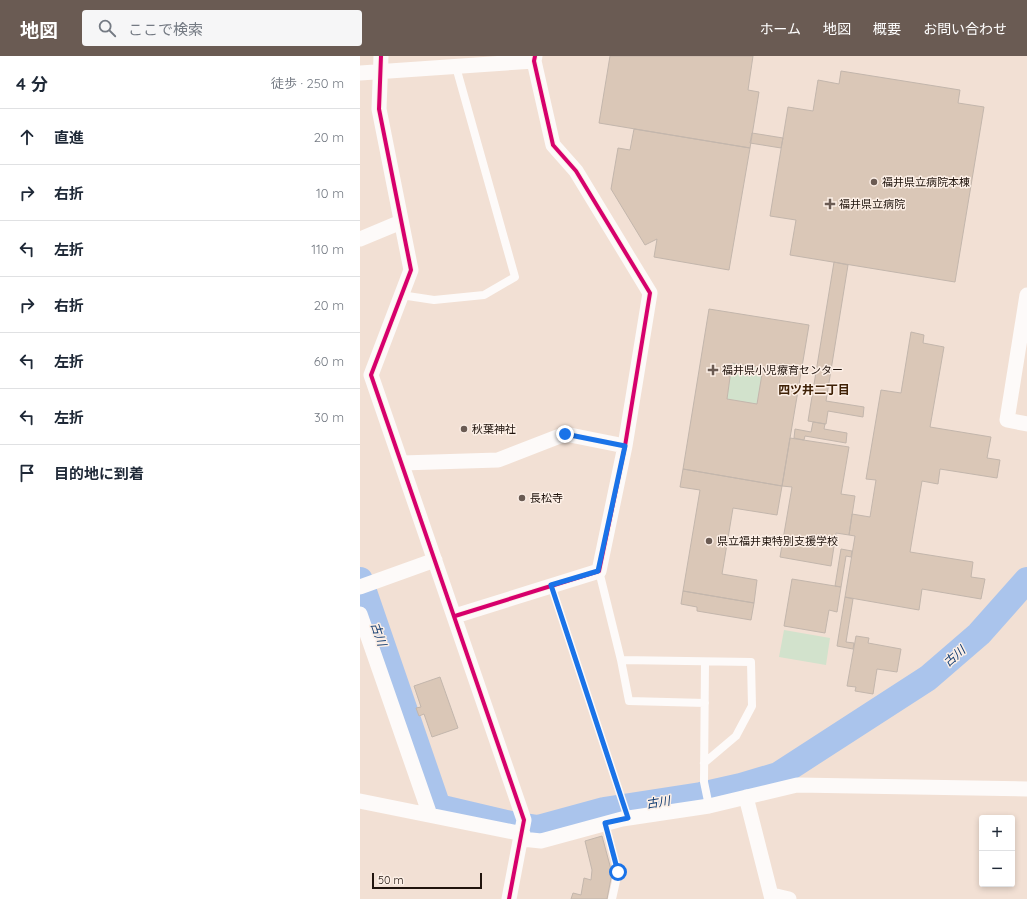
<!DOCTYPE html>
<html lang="ja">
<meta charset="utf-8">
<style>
:root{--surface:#fff;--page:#f6f6f7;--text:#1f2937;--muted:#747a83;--line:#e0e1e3;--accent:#6a5b53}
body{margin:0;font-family:Quicksand,"Noto Sans JP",sans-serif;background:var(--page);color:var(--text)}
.controls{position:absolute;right:12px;bottom:12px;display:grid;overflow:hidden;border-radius:4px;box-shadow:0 2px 6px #0003}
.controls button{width:36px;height:36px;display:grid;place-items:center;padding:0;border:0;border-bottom:1px solid var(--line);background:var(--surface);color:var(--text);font:20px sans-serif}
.scale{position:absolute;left:12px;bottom:10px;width:110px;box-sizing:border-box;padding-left:4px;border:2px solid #20140d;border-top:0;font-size:11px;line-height:14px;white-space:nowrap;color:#20140d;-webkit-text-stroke:3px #fcefe6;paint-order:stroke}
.stop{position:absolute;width:12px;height:12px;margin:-9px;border:3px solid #1a73e8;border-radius:50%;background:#fff}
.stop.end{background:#1a73e8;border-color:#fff;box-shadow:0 1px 4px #0008}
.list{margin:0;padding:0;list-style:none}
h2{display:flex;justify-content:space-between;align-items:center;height:52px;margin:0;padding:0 16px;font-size:17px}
h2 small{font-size:13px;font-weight:400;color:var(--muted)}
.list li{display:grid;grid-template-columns:26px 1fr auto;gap:12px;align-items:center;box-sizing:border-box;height:56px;padding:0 16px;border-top:1px solid var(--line)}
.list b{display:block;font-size:15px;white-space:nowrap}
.list em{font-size:13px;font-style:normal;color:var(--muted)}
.icon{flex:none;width:22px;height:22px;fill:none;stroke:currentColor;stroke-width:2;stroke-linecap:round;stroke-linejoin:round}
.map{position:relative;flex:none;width:667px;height:843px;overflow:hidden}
header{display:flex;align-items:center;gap:24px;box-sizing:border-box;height:56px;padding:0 20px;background:var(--accent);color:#fff}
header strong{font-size:19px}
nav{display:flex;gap:22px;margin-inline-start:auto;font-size:14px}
.search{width:280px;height:36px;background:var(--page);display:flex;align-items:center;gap:10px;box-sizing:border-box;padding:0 14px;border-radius:4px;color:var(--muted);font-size:15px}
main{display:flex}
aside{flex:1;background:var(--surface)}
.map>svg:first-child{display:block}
</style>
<header>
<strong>地図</strong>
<div class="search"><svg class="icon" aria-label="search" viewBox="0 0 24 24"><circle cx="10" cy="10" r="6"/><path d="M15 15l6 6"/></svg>ここで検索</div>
<nav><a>ホーム</a><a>地図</a><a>概要</a><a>お問い合わせ</a></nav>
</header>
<main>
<aside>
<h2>4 分<small>徒歩 · 250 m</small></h2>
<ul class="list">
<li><svg class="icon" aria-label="ahead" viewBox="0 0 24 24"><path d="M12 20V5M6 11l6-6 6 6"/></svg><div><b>直進</b></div><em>20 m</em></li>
<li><svg class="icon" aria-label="right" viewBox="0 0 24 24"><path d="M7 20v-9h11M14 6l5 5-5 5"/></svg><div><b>右折</b></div><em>10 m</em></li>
<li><svg class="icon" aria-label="left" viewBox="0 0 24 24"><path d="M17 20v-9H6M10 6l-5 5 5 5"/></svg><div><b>左折</b></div><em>110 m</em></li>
<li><svg class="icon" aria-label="right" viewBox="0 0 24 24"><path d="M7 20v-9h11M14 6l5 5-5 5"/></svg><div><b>右折</b></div><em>20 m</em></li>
<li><svg class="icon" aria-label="left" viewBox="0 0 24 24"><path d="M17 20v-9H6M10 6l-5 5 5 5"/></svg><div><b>左折</b></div><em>60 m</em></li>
<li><svg class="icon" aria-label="left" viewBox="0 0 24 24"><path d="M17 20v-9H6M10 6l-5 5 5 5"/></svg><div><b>左折</b></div><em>30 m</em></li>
<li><svg class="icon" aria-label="arrive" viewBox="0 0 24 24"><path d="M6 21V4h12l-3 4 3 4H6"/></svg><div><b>目的地に到着</b></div></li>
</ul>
</aside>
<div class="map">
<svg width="667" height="843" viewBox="0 0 667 843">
<rect width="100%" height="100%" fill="#f2e0d4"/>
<!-- green -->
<path fill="#d2e2cc" d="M 372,307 L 403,312 L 397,348 L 367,343 Z
M 424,574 L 470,582 L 466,609 L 419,601 Z"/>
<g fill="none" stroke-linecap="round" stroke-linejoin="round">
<!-- river -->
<path stroke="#aac4ec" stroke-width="26" d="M 0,524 L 78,751 L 151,768 L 178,772 L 244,754 L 341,739 L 381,730 L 418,719 L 568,622 L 619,578 L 667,524"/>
</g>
<!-- building -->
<path fill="#dac7b7" stroke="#c3b6ac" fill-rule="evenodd" d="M 250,0 L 393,0 L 388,34 L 399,36 L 390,92 L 239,67 Z
M 481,15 L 600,34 L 598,47 L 624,51 L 595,226 L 430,199 L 436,164 L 410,160 L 428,51 L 453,55 L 458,24 L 479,28 Z
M 274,73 L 390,92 L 369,214 L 294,201 L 297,183 L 285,189 L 251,133 L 258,92 L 270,94 Z
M 392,77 L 423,82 L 421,92 L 390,87 Z
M 474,206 L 488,209 L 466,345 L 504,351 L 503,361 L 468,355 L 466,368 L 448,365 Z
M 349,253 L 449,269 L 422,430 L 323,413 ZM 372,307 L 403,312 L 397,348 L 367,343 Z
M 551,276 L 564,279 L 563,287 L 584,291 L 570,371 L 631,381 L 627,402 L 640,404 L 637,422 L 580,413 L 578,428 L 562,425 L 550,496 L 613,506 L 611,521 L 625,523 L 621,543 L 562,533 L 559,554 L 485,541 L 495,480 L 489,479 L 492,458 L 510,461 L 516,424 L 506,423 L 521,334 L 541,337 Z
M 453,366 L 465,368 L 464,373 L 487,377 L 486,387 L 445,380 L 444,384 L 434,382 L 435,373 L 451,376 Z
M 430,382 L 489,391 L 481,438 L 495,440 L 489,479 L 476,477 L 471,510 L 420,501 L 432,431 L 422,430 Z
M 323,413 L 422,430 L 417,459 L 373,452 L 362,518 L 397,524 L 394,547 L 323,535 L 340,434 L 320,431 Z
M 481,493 L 492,495 L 491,501 L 486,500 L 481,531 L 475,530 Z
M 432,523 L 481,531 L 477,556 L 469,554 L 465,577 L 424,570 Z
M 323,535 L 394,547 L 391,564 L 337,555 L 337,551 L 321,548 Z
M 485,541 L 493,543 L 486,586 L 494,587 L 493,593 L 477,590 Z
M 496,580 L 509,582 L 508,587 L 541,593 L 537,616 L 517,613 L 513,638 L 495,635 L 496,631 L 487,630 Z
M 80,621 L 98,672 L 72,681 L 64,658 L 59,660 L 56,652 L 61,651 L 54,630 Z
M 242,780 L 252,817 L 247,843 L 211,843 L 213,837 L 221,839 L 224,822 L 231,824 L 232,814 L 225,785 Z"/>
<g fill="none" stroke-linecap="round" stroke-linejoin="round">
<!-- lane -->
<path stroke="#fdfaf9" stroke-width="8" d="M 41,239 L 74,244 L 124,239 L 155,221 L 96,11
M 239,515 L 261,604 L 269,645 L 345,647
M 191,529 L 268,762
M 261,604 L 391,606 L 392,650 L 376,680 L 344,707
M 345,606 L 344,726 L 349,750
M 245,767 L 258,816 L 252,843"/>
<!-- street -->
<path stroke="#fdfaf9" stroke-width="15" d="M 21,0 L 19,53 L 51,214 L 11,319 L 164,764 L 149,843
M 0,17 L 174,5
M 0,183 L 41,166
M 667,239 L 647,364 L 667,368
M 42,407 L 138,404 L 205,378 L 265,390
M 0,531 L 75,504
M 0,558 L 70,759
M 95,560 L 239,515 L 265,390 L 290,237 L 216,115 L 193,89 L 174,5 L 175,0
M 386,741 L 412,843
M 0,745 L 163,778
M 162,783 L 181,785 L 262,763 L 349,750 L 437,729 L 667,733
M 412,839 L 429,843"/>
<defs>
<path id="cycleway" d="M 21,0 L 19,53 L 51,214 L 11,319 L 164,764 L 149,843
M 95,560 L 239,515 L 265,390 L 290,237 L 216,115 L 193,89 L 174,5 L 175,0"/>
</defs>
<!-- cycleway casing -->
<use href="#cycleway" stroke="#fcefe6" stroke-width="6"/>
<!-- cycleway -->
<use href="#cycleway" stroke="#d6006c" stroke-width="4"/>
</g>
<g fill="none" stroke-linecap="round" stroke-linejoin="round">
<!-- route -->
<path stroke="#1a73e8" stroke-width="5" d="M 205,378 L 265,390 L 238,515 L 191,529 L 268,762 L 245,767 L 258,816"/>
</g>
<!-- markers -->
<g fill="#6a5b53" stroke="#fcefe6" stroke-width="1.5">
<circle cx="514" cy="126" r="4"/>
<path d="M468 142h4v4h4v4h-4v4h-4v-4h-4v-4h4z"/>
<path d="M351 308h4v4h4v4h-4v4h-4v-4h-4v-4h4z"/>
<circle cx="104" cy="373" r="4"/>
<circle cx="162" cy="442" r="4"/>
<circle cx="349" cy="485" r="4"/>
</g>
<g text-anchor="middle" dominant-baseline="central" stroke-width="3" stroke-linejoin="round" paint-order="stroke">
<!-- poi labels -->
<g font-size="11" fill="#20140d" stroke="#fcefe6" text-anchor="start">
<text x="522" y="126">福井県立病院本棟</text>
<text x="479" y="148">福井県立病院</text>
<text x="362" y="314">福井県小児療育センター</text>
<text x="112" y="373">秋葉神社</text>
<text x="170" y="442">長松寺</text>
<text x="357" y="485">県立福井東特別支援学校</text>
</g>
<!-- neighbourhood labels -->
<g font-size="12" font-weight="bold" fill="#3f2106" stroke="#fcefe6">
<text x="454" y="333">四ツ井二丁目</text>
</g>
<!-- water labels -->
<g font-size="12" font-style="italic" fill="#103b71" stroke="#fcefe6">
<text transform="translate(19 578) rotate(71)">古川</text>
<text transform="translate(594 600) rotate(-41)">古川</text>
<text transform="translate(298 746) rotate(-9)">古川</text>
</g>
</g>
</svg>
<div class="controls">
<button>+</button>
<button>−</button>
</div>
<div class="scale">50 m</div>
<div class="stop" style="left:258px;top:816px"></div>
<div class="stop end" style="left:205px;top:378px"></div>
</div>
</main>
